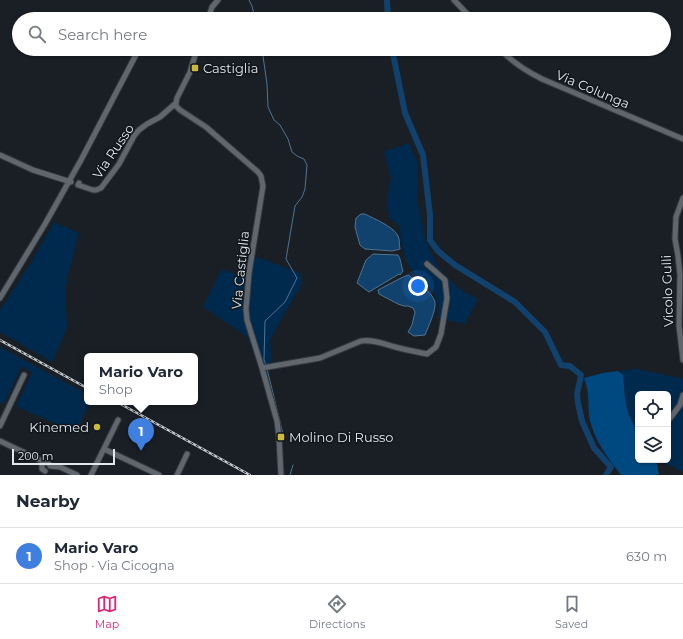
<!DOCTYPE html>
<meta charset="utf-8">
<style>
:root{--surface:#fff;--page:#f6f6f7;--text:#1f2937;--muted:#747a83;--line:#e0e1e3;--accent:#db2777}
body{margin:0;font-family:Montserrat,sans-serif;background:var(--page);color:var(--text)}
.controls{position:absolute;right:12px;bottom:12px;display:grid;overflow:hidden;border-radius:6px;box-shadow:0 1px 3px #0004}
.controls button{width:36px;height:36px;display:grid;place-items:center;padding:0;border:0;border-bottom:1px solid var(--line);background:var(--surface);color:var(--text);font:20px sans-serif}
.scale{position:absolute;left:12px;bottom:10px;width:103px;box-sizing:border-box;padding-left:4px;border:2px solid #e3e7ec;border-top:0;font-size:11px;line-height:14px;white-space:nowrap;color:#e3e7ec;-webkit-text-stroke:3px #10161c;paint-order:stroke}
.you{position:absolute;left:418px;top:286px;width:14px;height:14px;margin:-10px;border:3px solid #fff;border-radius:50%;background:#1a73e8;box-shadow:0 0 0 6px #1a73e833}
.badge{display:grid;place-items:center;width:26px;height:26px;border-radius:50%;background:var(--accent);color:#fff;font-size:13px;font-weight:700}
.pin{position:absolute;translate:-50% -33px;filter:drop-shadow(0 1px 2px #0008)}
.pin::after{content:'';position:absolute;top:21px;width:14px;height:12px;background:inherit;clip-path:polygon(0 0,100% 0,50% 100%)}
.popup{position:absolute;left:84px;top:353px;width:114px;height:52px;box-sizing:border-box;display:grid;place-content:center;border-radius:6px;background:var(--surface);filter:drop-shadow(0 1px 3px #0005);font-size:13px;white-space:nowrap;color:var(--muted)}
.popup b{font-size:15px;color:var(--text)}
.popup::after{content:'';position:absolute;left:50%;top:100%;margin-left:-8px;border:8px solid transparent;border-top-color:var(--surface)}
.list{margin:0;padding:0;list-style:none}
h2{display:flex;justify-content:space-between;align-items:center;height:52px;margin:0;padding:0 16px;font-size:17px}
h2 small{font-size:13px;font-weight:400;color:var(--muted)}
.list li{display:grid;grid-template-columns:26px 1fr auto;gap:12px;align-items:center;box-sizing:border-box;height:56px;padding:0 16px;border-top:1px solid var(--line)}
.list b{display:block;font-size:15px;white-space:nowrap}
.list p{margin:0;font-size:13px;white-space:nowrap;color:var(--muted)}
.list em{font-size:13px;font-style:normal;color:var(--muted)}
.icon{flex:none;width:22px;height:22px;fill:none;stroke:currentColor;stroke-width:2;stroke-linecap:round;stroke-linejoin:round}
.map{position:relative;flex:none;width:683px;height:475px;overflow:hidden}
.search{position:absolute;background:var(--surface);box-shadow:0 1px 3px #0004;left:12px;right:12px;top:12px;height:44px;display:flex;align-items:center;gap:10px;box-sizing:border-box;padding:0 14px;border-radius:22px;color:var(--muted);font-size:15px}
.sheet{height:108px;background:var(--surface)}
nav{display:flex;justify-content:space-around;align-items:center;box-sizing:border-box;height:56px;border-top:1px solid var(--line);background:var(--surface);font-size:11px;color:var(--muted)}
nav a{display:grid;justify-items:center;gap:2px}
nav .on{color:var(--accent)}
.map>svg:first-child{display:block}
</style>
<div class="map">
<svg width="683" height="475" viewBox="0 0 683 475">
<rect width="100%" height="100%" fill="#191f25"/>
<!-- green -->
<path fill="#002a4d" d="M 409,143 L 417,161 L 418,171 L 417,195 L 418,204 L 426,241 L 431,253 L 439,268 L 445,276 L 461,290 L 478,299 L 465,324 L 437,318 C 442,299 434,289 420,278 C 416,274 410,270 408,264 C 402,252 402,237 398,224 L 390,219 L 388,211 L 387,199 L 391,178 L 384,152 Z
M 54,222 L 79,233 L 67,280 L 65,294 L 67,326 L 65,333 L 52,362 L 0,332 L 0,310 L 30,264 Z
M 251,255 L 298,272 L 302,277 L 302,284 L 275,330 L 270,341 L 271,354 L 271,367 L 264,368 L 258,366 L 248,337 L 203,307 L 222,269 L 247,278 Z
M 0,347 L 87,394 L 87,402 L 90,402 L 76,433 L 16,406 L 32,373 L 22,366 L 4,404 L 0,402 Z
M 635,369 L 657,373 L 683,379 L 683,472 L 663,462 L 657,464 L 654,460 L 668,460 L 668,394 L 638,394 L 638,434 L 628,413 L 625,398 L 623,375 L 618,371 Z"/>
<!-- forest -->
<path fill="#004980" d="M 618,371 L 623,375 L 625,398 L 628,413 L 638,434 L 638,460 L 654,460 L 657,464 L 659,475 L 621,475 C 608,458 595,441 590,421 C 588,413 589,405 588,396 C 588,390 586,384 584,378 L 603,373 Z"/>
<!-- water -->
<path fill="#11426d" stroke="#507493" d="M 361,214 L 365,214 C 374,219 393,226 398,236 C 400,240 399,245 400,249 L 392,251 L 365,249 L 360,245 L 355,227 L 356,218 Z
M 373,254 L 398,255 C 401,259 401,266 403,271 L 400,275 L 399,274 L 369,292 L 357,283 L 366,260 Z
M 408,275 C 415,280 433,293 435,302 C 436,311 428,327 425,335 L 414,336 L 408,332 L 412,325 L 415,312 L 413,308 L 408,306 L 404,306 L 398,304 L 379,294 L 378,290 L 401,278 Z"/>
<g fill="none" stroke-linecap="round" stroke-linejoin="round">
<!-- stream -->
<path stroke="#507493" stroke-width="1" d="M 249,0 L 252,6 L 255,19
M 262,49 L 267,84 L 268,107 L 274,120 L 280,125 L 288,139 L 292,152 L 297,156 L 304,159 L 307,165 L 305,189 L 302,197 L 295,206 L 286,259 L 297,278 L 285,302 L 265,321 L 264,360 L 266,365
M 267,369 L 283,434
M 290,475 L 293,465"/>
<!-- river -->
<path stroke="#11426d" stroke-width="6" d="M 387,0 L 388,19
M 392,49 L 405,113 L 423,155 L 430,215 L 430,240 L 438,251 L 455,265 L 515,302 L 545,332 L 561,365 L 570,366 L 581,375 L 577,394 L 578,403 L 582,421 L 594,448 L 611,467 L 606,475"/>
<defs>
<path id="minor" d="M 454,0 L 472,19
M 208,19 L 212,7 L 218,0
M 500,49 C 512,62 526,71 542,79 L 683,139
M 176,103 L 176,106 L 180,110 L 206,127 L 258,172 L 261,176 L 263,186 L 249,273 L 246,309 L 247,320 L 262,368 L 277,421 L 279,437 L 281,475
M 0,155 L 33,170 L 71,182
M 79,183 L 78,185 L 93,190 L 96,190 L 101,188 L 119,164 L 134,136 L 139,130 L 147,124 L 160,117 L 176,103 L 177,98 L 190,72 L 197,49
M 683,198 L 676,217 L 675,239 L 678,256 L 680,275 L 679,326 L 683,360
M 0,298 L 45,224 L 81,160 L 139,49
M 262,368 L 320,358 L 361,341 C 373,339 384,344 395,347 C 406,350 417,352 427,354 L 436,347 L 441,334 L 447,298 L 445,280 L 427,264
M 668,421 L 680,405 L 683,395
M 0,426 L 24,375
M 0,441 L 42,461 L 44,463
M 104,449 L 159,475
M 45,471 L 42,469 L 42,465 C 44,461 49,462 50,466 L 60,467 L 77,475
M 91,475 L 118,420
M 177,475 L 187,454"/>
</defs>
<!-- minor casing -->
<use href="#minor" stroke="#363a3f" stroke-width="7"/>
<!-- minor -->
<use href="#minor" stroke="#5f666e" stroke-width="5"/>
<defs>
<path id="rail" d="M 0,340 L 87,388
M 117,402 L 250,475"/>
</defs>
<!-- rail casing -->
<use href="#rail" stroke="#c6cbd0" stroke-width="2.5"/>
<!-- rail -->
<use href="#rail" stroke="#10161c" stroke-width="1" stroke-dasharray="3" stroke-linecap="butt"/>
</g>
<!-- markers -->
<g fill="#cdb938" stroke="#10161c" stroke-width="1.5">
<rect x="191" y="64" width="8" height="8" rx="2"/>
<circle cx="97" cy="427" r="4"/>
<rect x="277" y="433" width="8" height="8" rx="2"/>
</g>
<g text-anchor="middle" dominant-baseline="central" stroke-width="3" stroke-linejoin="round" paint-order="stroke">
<!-- poi labels -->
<g font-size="13" fill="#e3e7ec" stroke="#10161c" text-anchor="start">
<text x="203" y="68">Castiglia</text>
<text x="89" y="427" text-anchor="end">Kinemed</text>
<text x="289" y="437">Molino Di Russo</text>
</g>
<!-- street labels -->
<g font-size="13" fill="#e3e7ec" stroke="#10161c">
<text transform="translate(593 89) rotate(23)">Via Colunga</text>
<text transform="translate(113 151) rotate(-56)">Via Russo</text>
<text transform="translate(240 270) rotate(-84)">Via Castiglia</text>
<text transform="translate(667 291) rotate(-92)">Vicolo Gulli</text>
</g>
</g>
</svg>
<div class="controls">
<button><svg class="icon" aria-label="locate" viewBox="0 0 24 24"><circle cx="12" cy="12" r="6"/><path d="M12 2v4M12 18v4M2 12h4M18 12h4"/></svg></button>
<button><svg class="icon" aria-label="layers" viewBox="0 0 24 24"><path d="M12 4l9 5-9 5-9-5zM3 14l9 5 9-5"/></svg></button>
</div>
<div class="scale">200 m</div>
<div class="you"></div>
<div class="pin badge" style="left:141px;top:451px;background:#3f7fe0">1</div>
<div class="popup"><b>Mario Varo</b>Shop</div>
<div class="search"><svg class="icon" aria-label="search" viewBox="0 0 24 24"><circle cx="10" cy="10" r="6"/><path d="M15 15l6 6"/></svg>Search here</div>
</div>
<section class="sheet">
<h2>Nearby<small></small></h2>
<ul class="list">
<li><span class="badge" style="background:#3f7fe0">1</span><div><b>Mario Varo</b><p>Shop · Via Cicogna</p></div><em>630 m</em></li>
</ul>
</section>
<nav>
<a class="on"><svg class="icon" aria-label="map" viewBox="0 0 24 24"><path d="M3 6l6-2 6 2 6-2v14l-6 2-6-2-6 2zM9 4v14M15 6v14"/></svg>Map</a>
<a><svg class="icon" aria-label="directions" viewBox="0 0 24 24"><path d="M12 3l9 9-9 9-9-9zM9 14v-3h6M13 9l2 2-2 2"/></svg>Directions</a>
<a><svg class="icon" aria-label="saved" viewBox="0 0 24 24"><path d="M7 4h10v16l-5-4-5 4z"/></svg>Saved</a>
</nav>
